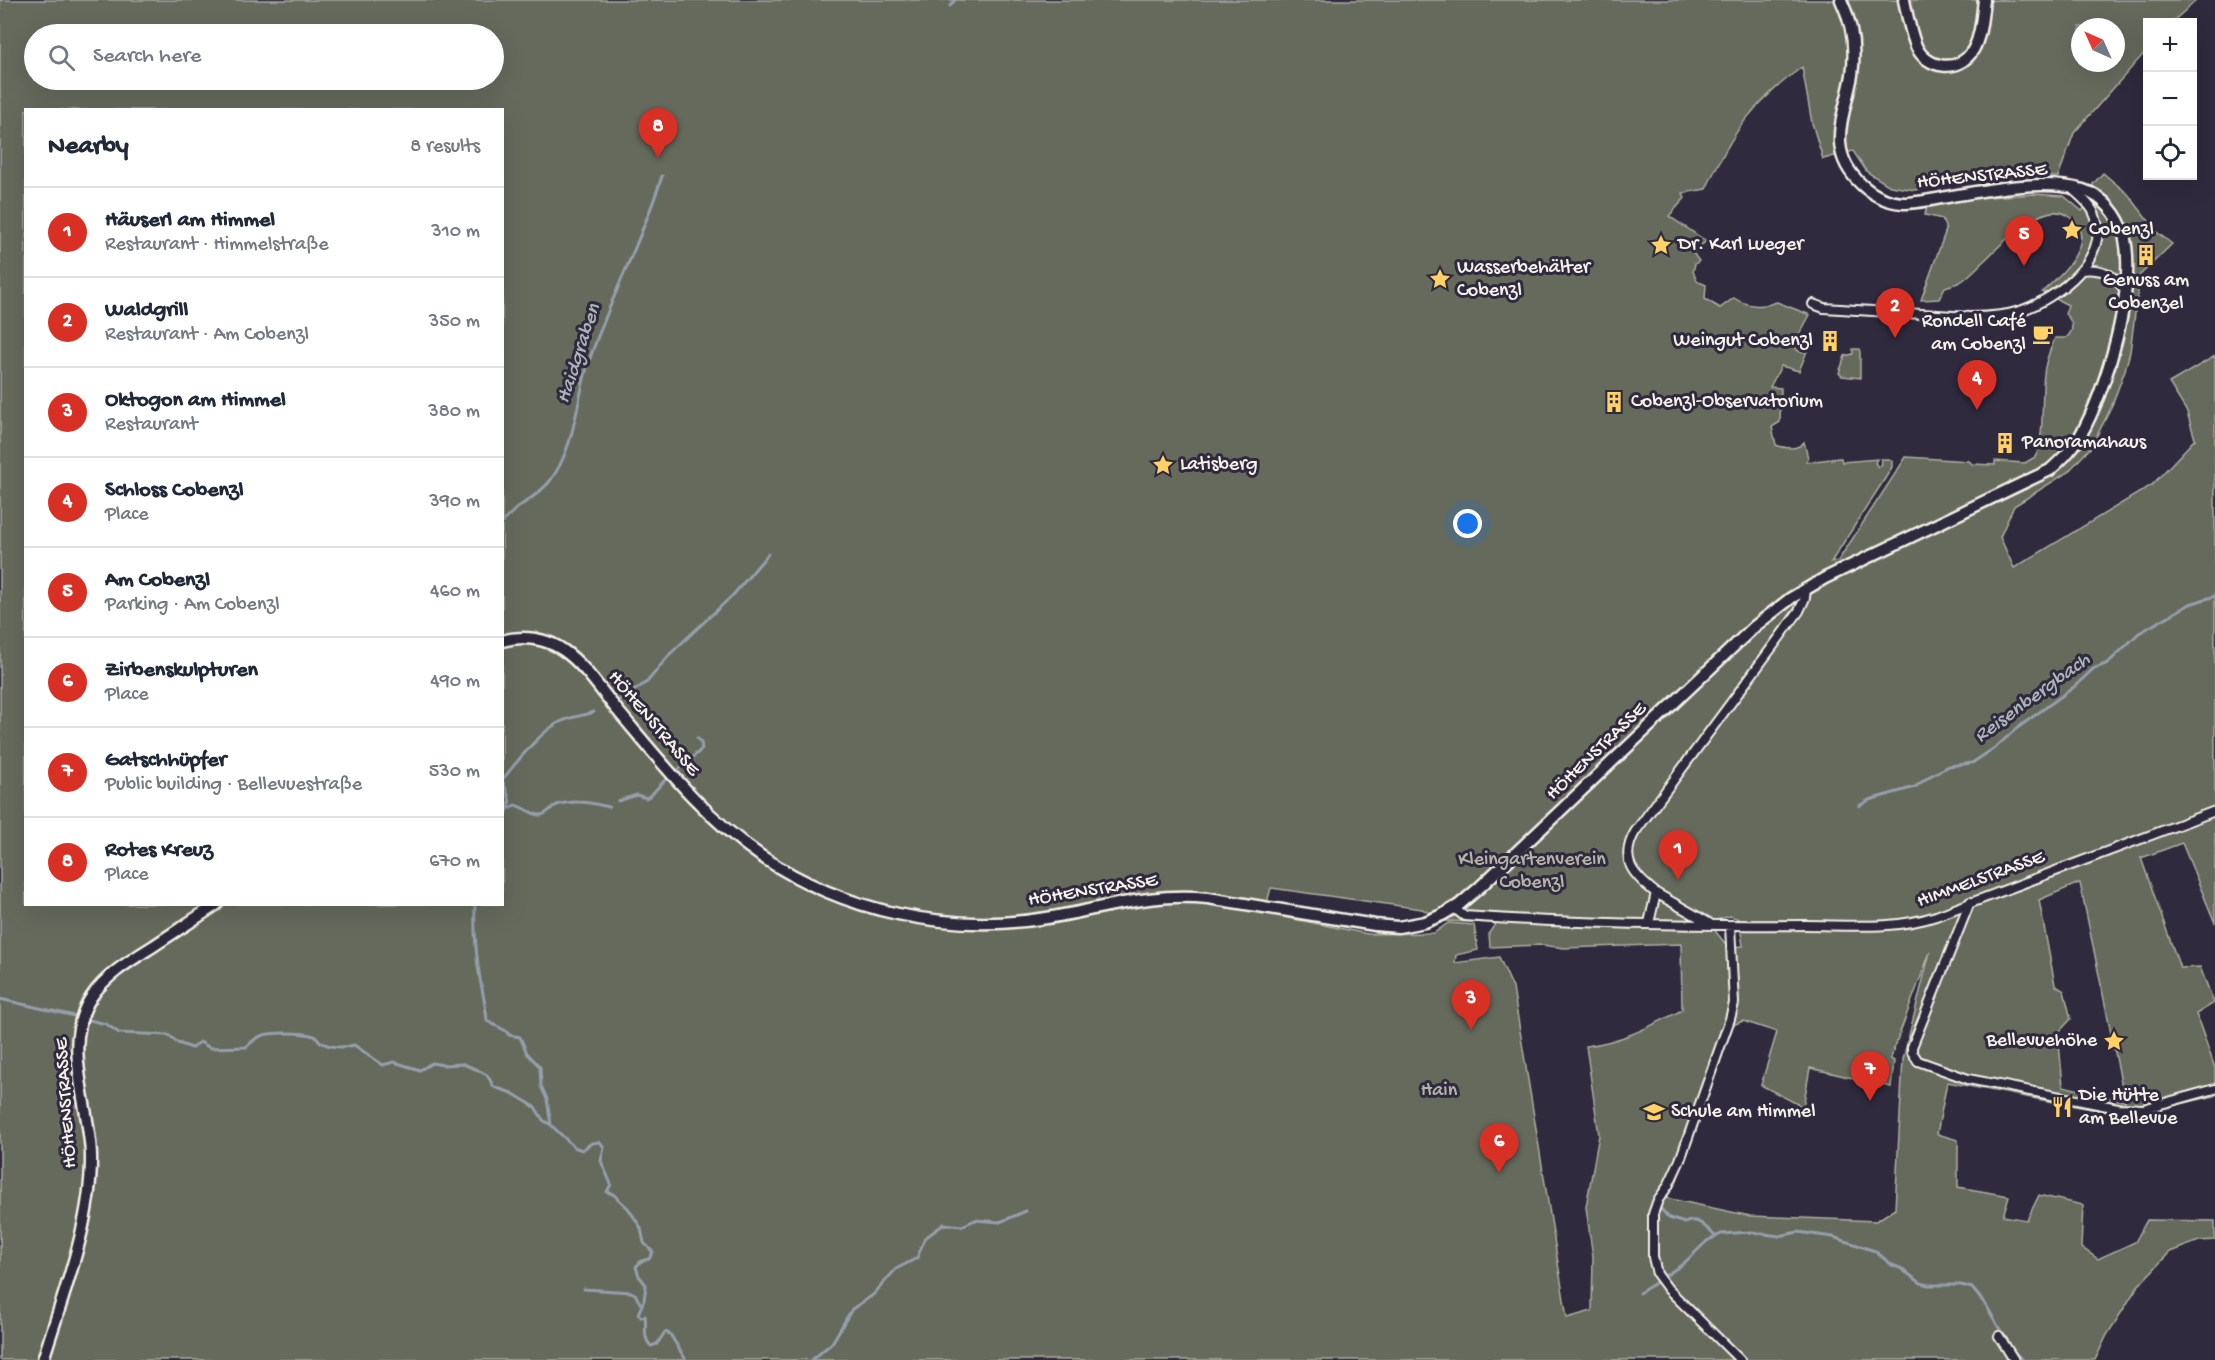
<!DOCTYPE html>
<meta charset="utf-8">
<style>
:root{--surface:#fff;--page:#f6f6f7;--text:#1f2937;--muted:#747a83;--line:#e0e1e3;--accent:#d93025}
body{margin:0;font-family:"Gochi Hand",sans-serif;background:var(--page);color:var(--text)}
.controls{position:absolute;right:18px;top:18px;display:grid;overflow:hidden;border-radius:0px;box-shadow:0 6px 24px #0002}
.controls button{width:54px;height:54px;display:grid;place-items:center;padding:0;border:0;border-bottom:2px solid var(--line);background:var(--surface);color:var(--text);font:30px sans-serif}
.compass{position:absolute;left:2071px;top:18px;width:54px;height:54px;border-radius:50%;background:var(--surface);box-shadow:0 6px 24px #0002;rotate:315deg}
.you{position:absolute;left:1468px;top:524px;width:21px;height:21px;margin:-15px;border:4px solid #fff;border-radius:50%;background:#1a73e8;box-shadow:0 0 0 9px #1a73e833}
.badge{display:grid;place-items:center;width:39px;height:39px;border-radius:50%;background:var(--accent);color:#fff;font-size:20px;font-weight:700}
.pin{position:absolute;translate:-50% -50px;filter:drop-shadow(0 2px 3px #0008)}
.pin::after{content:'';position:absolute;top:32px;width:21px;height:18px;background:inherit;clip-path:polygon(0 0,100% 0,50% 100%)}
.list{margin:0;padding:0;list-style:none}
h2{display:flex;justify-content:space-between;align-items:center;height:78px;margin:0;padding:0 24px;font-size:26px}
h2 small{font-size:20px;font-weight:400;color:var(--muted)}
.list li{display:grid;grid-template-columns:39px 1fr auto;gap:18px;align-items:center;box-sizing:border-box;height:90px;padding:0 24px;border-top:2px solid var(--line)}
.list b{display:block;font-size:22px;white-space:nowrap}
.list p{margin:0;font-size:20px;white-space:nowrap;color:var(--muted)}
.list em{font-size:20px;font-style:normal;color:var(--muted)}
.icon{flex:none;width:33px;height:33px;fill:none;stroke:currentColor;stroke-width:2;stroke-linecap:round;stroke-linejoin:round}
.map{position:relative;flex:none;width:2215px;height:1360px;overflow:hidden}
.search{position:absolute;background:var(--surface);box-shadow:0 6px 24px #0002;left:24px;top:24px;width:480px;height:66px;display:flex;align-items:center;gap:15px;box-sizing:border-box;padding:0 21px;border-radius:33px;color:var(--muted);font-size:22px}
.panel{position:absolute;background:var(--surface);box-shadow:0 6px 24px #0002;left:24px;top:108px;width:480px;height:798px;border-radius:0px}
.map>svg:first-child{display:block}
</style>
<div class="map">
<svg width="2215" height="1360" viewBox="0 0 2215 1360">
<rect width="100%" height="100%" fill="#2f2a3d"/>
<filter id="ink" filterUnits="userSpaceOnUse"><feTurbulence type="fractalNoise" baseFrequency=".0167" numOctaves="2"/><feDisplacementMap in="SourceGraphic" scale="12" xChannelSelector="R" yChannelSelector="G"/><feConvolveMatrix kernelMatrix="1 2 1 2 8 2 1 2 1" color-interpolation-filters="sRGB"/></filter>
<g filter="url(#ink)">
<!-- green -->
<path fill="#666b5d" stroke="#adaea2" stroke-width="1.5" fill-rule="evenodd" d="M 0,0 L 2197,0 L 2172,22 L 2148,22 L 2147,50 L 2074,133 L 2058,177 L 2003,176 L 1954,182 L 1915,190 L 1890,186 L 1867,172 L 1853,151 L 1823,159 L 1812,123 L 1802,67 C 1750,106 1733,131 1706,189 L 1683,193 L 1685,198 L 1669,216 L 1706,241 L 1693,253 L 1699,261 L 1695,264 L 1693,271 L 1697,281 L 1706,285 L 1705,299 L 1720,308 L 1734,298 C 1746,306 1762,308 1777,302 L 1810,315 L 1794,344 L 1797,350 L 1801,352 L 1807,351 L 1799,371 L 1781,366 L 1770,387 L 1781,388 L 1780,422 L 1772,427 L 1776,445 C 1785,449 1798,450 1804,442 L 1808,458 L 1806,462 L 1808,462 L 1838,458 L 1841,458 L 1842,462 L 1877,459 L 1875,463 L 1878,467 L 1882,464 L 1881,459 L 1889,459 L 1892,461 L 1892,467 L 1886,477 L 1831,562 L 1838,561 L 1906,457 L 1969,461 L 1972,464 L 1995,465 L 1995,461 L 2025,463 L 2035,457 C 2045,442 2041,394 2044,374 C 2045,361 2050,350 2055,338 L 2066,338 C 2075,330 2073,321 2065,314 L 2068,305 L 2042,292 C 2060,276 2100,240 2070,217 C 2039,192 1985,265 1962,281 C 1958,284 1951,285 1945,287 L 1939,299 L 1921,300 L 1946,230 L 1942,219 L 1925,215 L 1927,206 L 1971,198 L 2034,194 L 2064,196 L 2082,211 L 2092,200 L 2093,184 L 2103,173 L 2128,194 L 2158,233 L 2172,244 L 2140,275 L 2130,352 L 2125,370 L 2111,408 L 2091,447 L 2068,472 L 2014,506 L 2000,537 L 2014,568 L 2152,485 L 2195,439 L 2187,412 L 2169,383 L 2215,356 L 2215,923 L 2182,843 L 2141,858 L 2180,968 L 2200,967 L 2214,1003 L 2196,1014 L 2215,1068 L 2215,1096 L 2128,1116 L 1947,1082 L 1937,1134 L 1958,1140 L 1958,1187 L 2009,1196 L 2003,1216 L 2027,1220 L 2039,1195 L 2083,1205 L 2081,1247 L 2098,1259 L 2135,1242 L 2147,1220 L 2215,1221 L 2215,1240 L 2199,1241 L 2170,1252 L 2138,1286 L 2107,1335 L 2095,1360 L 0,1360 ZM 2080,27 L 2116,27 L 2116,63 L 2080,63 ZM 34,34 L 494,34 L 494,80 L 34,80 ZM 26,110 L 502,110 L 502,904 L 26,904 ZM 2079,883 L 2080,883 L 2125,1101 L 2063,1086 L 2058,1033 L 2071,1019 L 2064,991 L 2055,985 L 2039,900 ZM 1271,888 L 1422,909 L 1446,921 L 1496,923 L 1489,933 L 1490,947 L 1542,945 L 1564,948 L 1681,944 L 1682,1010 C 1649,1027 1624,1041 1586,1046 L 1599,1135 L 1586,1207 L 1593,1258 L 1592,1311 L 1567,1318 L 1513,988 L 1499,957 L 1455,963 L 1456,955 L 1478,950 L 1474,925 L 1448,923 L 1434,933 L 1368,934 L 1264,913 ZM 1730,916 L 1739,919 L 1743,946 L 1728,947 L 1716,932 L 1717,920 ZM 1930,952 L 1903,1059 L 1895,1209 L 1876,1221 L 1750,1216 L 1666,1198 L 1676,1183 L 1733,1025 L 1743,1021 L 1777,1032 L 1761,1085 L 1803,1107 L 1810,1068 L 1891,1087 L 1894,1061 L 1890,1059 Z
M 1853,349 L 1859,349 L 1860,352 L 1860,378 L 1842,376 L 1839,373 L 1845,356 L 1853,354 Z"/>
<g fill="none" stroke-linecap="round" stroke-linejoin="round">
<!-- stream -->
<path stroke="#949faa" stroke-width="3" d="M 950,6 L 955,0
M 502,523 C 514,506 537,498 550,481 C 575,448 576,403 588,364 C 609,300 642,241 662,176
M 620,700 L 647,682 L 671,653 L 733,595 L 768,554
M 678,770 L 702,749 L 701,743 L 697,738
M 618,801 L 637,795 L 646,798 L 651,795 L 666,779
M 1859,806 L 1869,800 L 1915,787 L 1930,776 L 1949,766 L 1972,763 L 1996,747 L 2016,729 L 2074,687 L 2093,669 L 2108,663 L 2139,633 L 2190,604 L 2215,596
M 511,808 L 515,805 C 524,807 534,816 541,815 C 548,814 551,807 557,805 C 574,799 592,803 609,807
M 502,820 C 514,803 510,798 502,780 C 517,762 538,734 558,723 C 569,717 583,716 594,712
M 475,904 C 474,929 476,955 480,979 C 483,994 486,1006 487,1021 L 506,1031 L 509,1035 L 520,1037 L 527,1053 L 540,1067 L 541,1086 L 547,1099 L 551,1125
M 0,999 L 79,1017
M 85,1019 L 106,1024 L 119,1033 L 168,1035 L 178,1043 L 192,1048 L 200,1042 L 210,1048 L 246,1047 C 251,1043 254,1039 261,1036 C 270,1032 304,1032 314,1036 C 319,1038 317,1039 321,1042 C 330,1048 345,1048 354,1045 L 383,1065 L 394,1062 L 420,1070 L 432,1063 L 443,1065 L 463,1064 L 478,1070 L 487,1075 L 494,1087 L 512,1093 L 535,1107 L 543,1120 L 551,1125 L 574,1147 L 582,1150 L 592,1143 L 600,1142 L 604,1147 L 601,1161 L 611,1184 L 607,1192 L 613,1194 L 628,1208 L 641,1228 L 644,1243 L 653,1252 L 649,1259 L 641,1261 L 636,1267 L 639,1276 L 646,1285 L 644,1300 L 638,1314 L 641,1317 L 645,1316 C 647,1327 642,1337 651,1346 L 657,1344 L 665,1332 L 670,1334 L 686,1360
M 1660,1208 L 1669,1218 L 1685,1223 C 1698,1216 1705,1227 1715,1236
M 1662,1278 L 1683,1264 L 1707,1241 L 1721,1234 L 1751,1232 L 1779,1236 L 1798,1232 L 1833,1237 L 1875,1251 L 1892,1265 L 1900,1268 L 1921,1283 L 1929,1285 L 1961,1285 L 1972,1288 L 1986,1305 L 2003,1335
M 584,1289 L 631,1292 L 635,1294 L 640,1303
M 1639,1293 L 1657,1282
M 2013,1351 L 2023,1360
M 812,1360 L 832,1343 L 852,1309 L 873,1295 L 896,1269 L 917,1258 L 925,1238 L 944,1224 L 962,1226 L 975,1220 L 1000,1222 L 1026,1211"/>
<defs>
<path id="street" d="M 2081,270 C 2102,268 2112,273 2125,290
M 1813,304 L 1824,308 L 1970,317 C 1987,317 2004,316 2020,311 C 2056,299 2115,256 2093,211 C 2088,202 2079,195 2071,188
M 1656,893 L 1709,923
M 1970,902 L 1912,1047 L 1912,1052 L 1918,1061 L 1968,1079 L 2118,1108 L 2143,1109 L 2215,1089
M 1454,908 L 1464,916 C 1577,924 1692,926 1805,925 C 1847,925 1895,930 1936,916 L 2215,811
M 1649,923 L 1656,893 C 1633,875 1619,860 1635,832 L 1799,611 L 1805,598 L 1806,588
M 1730,926 L 1734,1003 L 1730,1019 L 1680,1160 L 1668,1186 L 1658,1200 L 1653,1214 L 1653,1257 L 1657,1274 L 1668,1289 L 1740,1360
M 1999,1336 L 2014,1360"/>
<path id="secondary" d="M 1904,0 C 1907,15 1910,31 1916,46 C 1926,69 1959,74 1973,50 C 1981,36 1982,16 1984,0
M 502,641 C 522,635 546,638 563,650 C 585,665 601,691 618,711 C 662,763 704,817 761,856 C 844,912 948,934 1047,918 C 1103,909 1149,892 1208,898 L 1375,925 L 1398,927 L 1425,922 L 1442,915 L 1459,905 L 1480,887 L 1754,627 L 1791,598 L 1825,578 L 2050,470 C 2061,460 2072,450 2080,436 C 2106,392 2137,286 2124,235 C 2119,215 2103,196 2083,190 C 2045,179 1991,189 1952,196 C 1936,199 1919,203 1903,203 C 1888,202 1873,195 1862,185 C 1824,150 1845,116 1852,75 C 1856,48 1853,25 1841,0
M 43,1360 C 62,1297 92,1223 91,1156 C 90,1104 60,1043 92,996 C 107,974 130,961 152,947 C 173,933 195,919 217,904"/>
</defs>
<!-- street casing -->
<use href="#street" stroke="#f4f1e8" stroke-width="12"/>
<!-- secondary casing -->
<use href="#secondary" stroke="#f4f1e8" stroke-width="15"/>
<!-- street -->
<use href="#street" stroke="#2f2a3d" stroke-width="8"/>
<!-- secondary -->
<use href="#secondary" stroke="#2f2a3d" stroke-width="10"/>
</g>
</g>
<!-- icons -->
<defs>
<symbol id="sight-bare" viewBox="-9 -9 18 18"><path d="M0-6L1.8-2.2L6-1.7L2.9 1.2L3.7 5.4L0 3.3L-3.7 5.4L-2.9 1.2L-6-1.7L-1.8-2.2Z" fill="#ffd166" stroke="#2f2a3d" stroke-width="2.5" paint-order="stroke"/></symbol>
<symbol id="building-bare" viewBox="-9 -9 18 18"><path d="M-4-6H4V6H1V3H-1V6H-4ZM-2.5-4.3h1.7v1.8h-1.7ZM.8-4.3h1.7v1.8H.8ZM-2.5-1h1.7V.8h-1.7ZM.8-1h1.7V.8H.8Z" fill="#ffd166" stroke="#2f2a3d" stroke-width="2.5" paint-order="stroke"/></symbol>
<symbol id="cafe-bare" viewBox="-9 -9 18 18"><path d="M-5.5-4.5H6V0H3Q3 3.5 0 3.5H-2.5Q-5.5 3.5-5.5 0ZM3-3.2v2h1.7v-2ZM-6 4.5H4V6H-6Z" fill="#ffd166" stroke="#2f2a3d" stroke-width="2.5" paint-order="stroke"/></symbol>
<symbol id="restaurant-bare" viewBox="-9 -9 18 18"><path d="M-5-6h1v4h1v-4h1v4h1v-4h1v5L-1.5 .5V6h-2V.5L-5-1ZM5-6V6H3V1.5H1.5Q1.5-4 5-6Z" fill="#ffd166" stroke="#2f2a3d" stroke-width="2.5" paint-order="stroke"/></symbol>
<symbol id="school-bare" viewBox="-9 -9 18 18"><path d="M0-5L7-2L0 1L-7-2ZM-4 1L0 2.5L4 1V4Q0 6-4 4Z" fill="#ffd166" stroke="#2f2a3d" stroke-width="2.5" paint-order="stroke"/></symbol>
</defs>
<g fill-rule="evenodd">
<use href="#sight-bare" x="2057" y="215" width="30" height="30"/>
<use href="#sight-bare" x="1646" y="230" width="30" height="30"/>
<use href="#building-bare" x="2131" y="240" width="30" height="30"/>
<use href="#sight-bare" x="1425" y="264" width="30" height="30"/>
<use href="#cafe-bare" x="2028" y="319" width="30" height="30"/>
<use href="#building-bare" x="1815" y="326" width="30" height="30"/>
<use href="#building-bare" x="1599" y="387" width="30" height="30"/>
<use href="#building-bare" x="1990" y="428" width="30" height="30"/>
<use href="#sight-bare" x="1148" y="450" width="30" height="30"/>
<use href="#sight-bare" x="2099" y="1026" width="30" height="30"/>
<use href="#restaurant-bare" x="2047" y="1092" width="30" height="30"/>
<use href="#school-bare" x="1639" y="1097" width="30" height="30"/>
</g>
<g text-anchor="middle" dominant-baseline="central" stroke-width="6" stroke-linejoin="round" paint-order="stroke">
<!-- street labels -->
<g font-size="20" fill="#f4f1e8" stroke="#2f2a3d">
<text transform="translate(1982 177) rotate(-6)">HÖHENSTRASSE</text>
<text transform="translate(653 724) rotate(50)">HÖHENSTRASSE</text>
<text transform="translate(1597 752) rotate(-44)">HÖHENSTRASSE</text>
<text transform="translate(1981 880) rotate(-20)">HIMMELSTRASSE</text>
<text transform="translate(1093 891) rotate(-9)">HÖHENSTRASSE</text>
<text transform="translate(67 1103) rotate(-94)">HÖHENSTRASSE</text>
</g>
<!-- poi labels -->
<g font-size="20" fill="#f4f1e8" stroke="#2f2a3d" text-anchor="start">
<text x="2089" y="230">Cobenzl</text>
<text x="1678" y="245">Dr. Karl Lueger</text>
<text x="1457" y="268">Wasserbehälter<tspan x="1457" dy="23">Cobenzl</tspan></text>
<text x="2146" y="281" text-anchor="middle">Genuss am<tspan x="2146" dy="23">Cobenzel</tspan></text>
<text x="2026" y="322" text-anchor="end">Rondell Café<tspan x="2026" dy="23">am Cobenzl</tspan></text>
<text x="1813" y="341" text-anchor="end">Weingut Cobenzl</text>
<text x="1631" y="402">Cobenzl-Observatorium</text>
<text x="2022" y="443">Panoramahaus</text>
<text x="1180" y="465">Latisberg</text>
<text x="2097" y="1041" text-anchor="end">Bellevuehöhe</text>
<text x="2079" y="1096">Die Hütte<tspan x="2079" dy="23">am Bellevue</tspan></text>
<text x="1671" y="1112">Schule am Himmel</text>
</g>
<!-- park labels -->
<g font-size="20" fill="#b4b5a9" stroke="#2f2a3d">
<text x="1532" y="860">Kleingartenverein<tspan x="1532" dy="23">Cobenzl</tspan></text>
<text x="1439" y="1091">Hain</text>
</g>
<!-- water labels -->
<g font-size="21" font-style="italic" fill="#acb3b9" stroke="#2f2a3d">
<text transform="translate(580 354) rotate(-72)">Haidgraben</text>
<text transform="translate(2033 699) rotate(-36)">Reisenbergbach</text>
</g>
</g>
</svg>
<div class="controls">
<button>+</button>
<button>−</button>
<button><svg class="icon" aria-label="locate" viewBox="0 0 24 24"><circle cx="12" cy="12" r="6"/><path d="M12 2v4M12 18v4M2 12h4M18 12h4"/></svg></button>
</div>
<svg class="compass" viewBox="-18 -18 36 36"><path d="M0-13l5 13h-10z" fill="#e53935"/><path d="M0 13l5-13h-10z" fill="#747a83"/></svg>
<div class="you"></div>
<div class="pin badge" style="left:1678px;top:880px">1</div>
<div class="pin badge" style="left:1895px;top:338px">2</div>
<div class="pin badge" style="left:1471px;top:1030px">3</div>
<div class="pin badge" style="left:1977px;top:410px">4</div>
<div class="pin badge" style="left:2024px;top:266px">5</div>
<div class="pin badge" style="left:1499px;top:1173px">6</div>
<div class="pin badge" style="left:1870px;top:1101px">7</div>
<div class="pin badge" style="left:658px;top:158px">8</div>
<div class="search"><svg class="icon" aria-label="search" viewBox="0 0 24 24"><circle cx="10" cy="10" r="6"/><path d="M15 15l6 6"/></svg>Search here</div>
<section class="panel">
<h2>Nearby<small>8 results</small></h2>
<ul class="list">
<li><span class="badge">1</span><div><b>Häuserl am Himmel</b><p>Restaurant · Himmelstraße</p></div><em>310 m</em></li>
<li><span class="badge">2</span><div><b>Waldgrill</b><p>Restaurant · Am Cobenzl</p></div><em>350 m</em></li>
<li><span class="badge">3</span><div><b>Oktogon am Himmel</b><p>Restaurant</p></div><em>380 m</em></li>
<li><span class="badge">4</span><div><b>Schloss Cobenzl</b><p>Place</p></div><em>390 m</em></li>
<li><span class="badge">5</span><div><b>Am Cobenzl</b><p>Parking · Am Cobenzl</p></div><em>460 m</em></li>
<li><span class="badge">6</span><div><b>Zirbenskulpturen</b><p>Place</p></div><em>490 m</em></li>
<li><span class="badge">7</span><div><b>Gatschhüpfer</b><p>Public building · Bellevuestraße</p></div><em>530 m</em></li>
<li><span class="badge">8</span><div><b>Rotes Kreuz</b><p>Place</p></div><em>670 m</em></li>
</ul>
</section>
</div>
